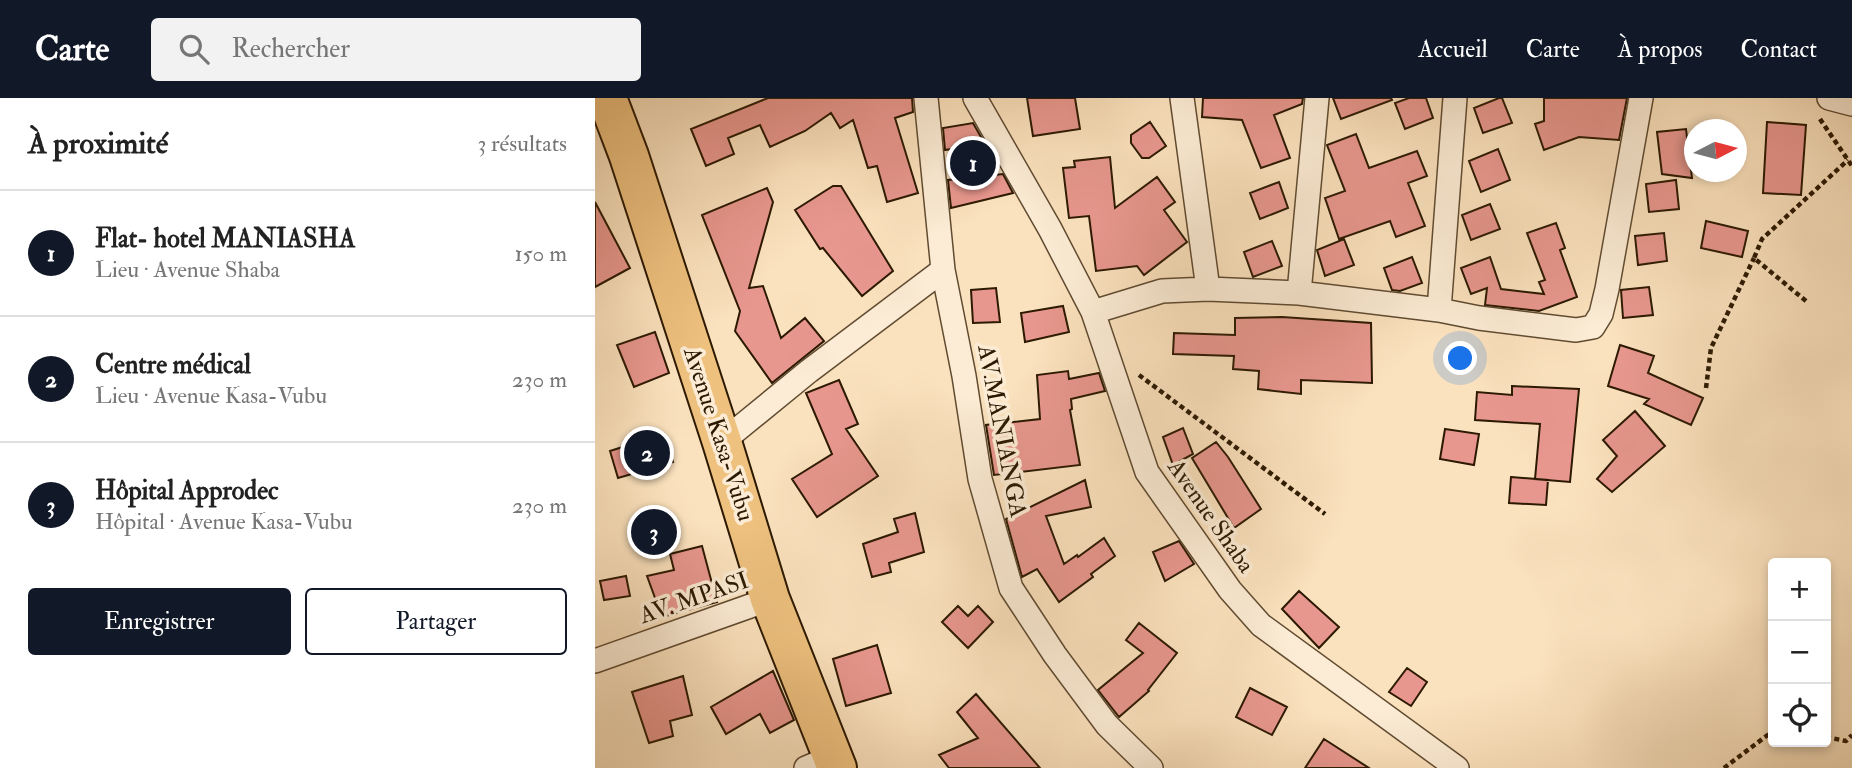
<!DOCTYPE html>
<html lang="fr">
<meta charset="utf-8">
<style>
:root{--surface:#fff;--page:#f2f2f2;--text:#222;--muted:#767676;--line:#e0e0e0;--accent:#111827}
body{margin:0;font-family:"IM FELL Double Pica",serif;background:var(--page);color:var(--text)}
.controls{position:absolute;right:21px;bottom:21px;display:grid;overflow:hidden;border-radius:7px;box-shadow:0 4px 10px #0003}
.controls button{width:63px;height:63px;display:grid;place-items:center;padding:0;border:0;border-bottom:2px solid var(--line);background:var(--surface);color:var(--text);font:35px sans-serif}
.compass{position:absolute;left:1089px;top:21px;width:63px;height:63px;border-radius:50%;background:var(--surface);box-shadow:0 4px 10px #0003;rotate:84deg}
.you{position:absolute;left:866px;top:261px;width:24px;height:24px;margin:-18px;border:5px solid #fff;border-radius:50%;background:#1a73e8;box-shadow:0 0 0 10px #1a73e833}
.badge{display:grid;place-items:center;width:46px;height:46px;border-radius:50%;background:var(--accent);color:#fff;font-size:23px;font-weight:700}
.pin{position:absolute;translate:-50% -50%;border:4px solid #fff;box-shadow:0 2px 7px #0006}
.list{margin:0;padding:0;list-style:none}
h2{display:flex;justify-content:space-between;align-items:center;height:91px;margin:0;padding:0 28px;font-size:30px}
h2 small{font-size:23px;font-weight:400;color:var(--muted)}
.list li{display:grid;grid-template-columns:46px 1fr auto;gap:21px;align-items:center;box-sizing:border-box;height:126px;padding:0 28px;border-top:2px solid var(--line)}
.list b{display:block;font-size:26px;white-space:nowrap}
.list p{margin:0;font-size:23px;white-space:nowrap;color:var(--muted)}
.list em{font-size:23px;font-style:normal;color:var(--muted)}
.actions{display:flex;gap:14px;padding:21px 28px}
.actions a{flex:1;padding:16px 0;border:2px solid var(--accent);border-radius:7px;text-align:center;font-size:24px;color:var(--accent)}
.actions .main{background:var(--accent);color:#fff}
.icon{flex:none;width:38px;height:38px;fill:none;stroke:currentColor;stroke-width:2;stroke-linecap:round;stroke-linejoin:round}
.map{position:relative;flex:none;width:1257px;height:670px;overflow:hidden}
header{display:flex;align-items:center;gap:42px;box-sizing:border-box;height:98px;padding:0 35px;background:var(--accent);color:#fff}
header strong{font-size:33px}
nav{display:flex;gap:38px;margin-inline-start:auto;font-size:24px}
.search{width:490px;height:63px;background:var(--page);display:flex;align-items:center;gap:18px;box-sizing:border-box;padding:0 24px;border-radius:7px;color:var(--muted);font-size:26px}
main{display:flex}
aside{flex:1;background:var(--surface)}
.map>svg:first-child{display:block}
</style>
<header>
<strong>Carte</strong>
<div class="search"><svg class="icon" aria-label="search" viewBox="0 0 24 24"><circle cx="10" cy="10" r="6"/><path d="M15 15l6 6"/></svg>Rechercher</div>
<nav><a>Accueil</a><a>Carte</a><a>À propos</a><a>Contact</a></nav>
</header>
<main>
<aside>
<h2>À proximité<small>3 résultats</small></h2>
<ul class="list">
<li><span class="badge">1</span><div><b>Flat- hotel MANIASHA</b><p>Lieu · Avenue Shaba</p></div><em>150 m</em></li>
<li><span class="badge">2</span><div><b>Centre médical</b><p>Lieu · Avenue Kasa-Vubu</p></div><em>230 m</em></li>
<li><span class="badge">3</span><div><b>Hôpital Approdec</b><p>Hôpital · Avenue Kasa-Vubu</p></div><em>230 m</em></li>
</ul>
<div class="actions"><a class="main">Enregistrer</a><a>Partager</a></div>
</aside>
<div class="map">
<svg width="1257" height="670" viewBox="0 0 1257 670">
<rect width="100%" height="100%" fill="#fbe2be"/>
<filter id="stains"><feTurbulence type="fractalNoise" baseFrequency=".00286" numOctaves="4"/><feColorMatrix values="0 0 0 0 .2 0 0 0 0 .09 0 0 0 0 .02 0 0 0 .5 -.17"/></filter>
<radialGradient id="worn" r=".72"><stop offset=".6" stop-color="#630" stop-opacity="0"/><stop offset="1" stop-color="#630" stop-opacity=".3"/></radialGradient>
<!-- building -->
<path fill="#e8978e" stroke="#2c1902" stroke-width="2" d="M 173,0 L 317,0 L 318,14 L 300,20 L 323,95 L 292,104 L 282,68 L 273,70 L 258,22 L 245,30 L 236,15 L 210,33 L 175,49 L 165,27 L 133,40 L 139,56 L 111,68 L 96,31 Z
M 432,0 L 480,0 L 485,31 L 438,38 Z
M 608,0 L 708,0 L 707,6 L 679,17 L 695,60 L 666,70 L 647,22 L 607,19 Z
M 738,0 L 796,0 L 797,2 L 746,21 Z
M 814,0 L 831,0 L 838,20 L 810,31 L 800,5 Z
M 904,0 L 907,0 L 917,25 L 888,35 L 879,10 Z
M 949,0 L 1032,0 L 1024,42 L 984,39 L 949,52 L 940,26 L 949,23 Z
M 555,24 L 571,48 L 554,60 L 547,60 L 536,45 L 536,37 Z
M 1172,24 L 1211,27 L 1206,97 L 1168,95 Z
M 378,25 L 390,46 L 350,52 L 348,30 Z
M 1091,31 L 1097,80 L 1067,76 L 1062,34 Z
M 761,36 L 774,70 L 822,53 L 832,78 L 813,85 L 830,128 L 801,139 L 795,123 L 744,141 L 730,100 L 750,93 L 732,47 Z
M 903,51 L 915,82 L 886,94 L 874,63 Z
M 515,59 L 520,110 L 562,79 L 580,104 L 569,112 L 592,144 L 549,177 L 542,168 L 501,173 L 494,118 L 474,120 L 468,70 L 480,69 L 479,63 Z
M 408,76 L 418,95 L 356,110 L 353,82 Z
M 1081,82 L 1084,111 L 1054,114 L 1051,86 Z
M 684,84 L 693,110 L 665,121 L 655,95 Z
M 238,88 L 246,88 L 298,173 L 267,198 L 228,150 L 225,151 L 200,112 Z
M 172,90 L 178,104 L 154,190 L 168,188 L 186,240 L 210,220 L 229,243 L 177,285 L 140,233 L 145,213 L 107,117 Z
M 0,104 L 35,170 L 0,189 Z
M 895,106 L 905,131 L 876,142 L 867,117 Z
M 1111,123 L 1153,133 L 1147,159 L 1106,150 Z
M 961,125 L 970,150 L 965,152 L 982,199 L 944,213 L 890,207 L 892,190 L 876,196 L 866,170 L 895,159 L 906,191 L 949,196 L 944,184 L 950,182 L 932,135 Z
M 1069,135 L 1072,163 L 1043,167 L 1040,138 Z
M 749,141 L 759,167 L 730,178 L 722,152 Z
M 677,143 L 687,168 L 658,179 L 649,154 Z
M 817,159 L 827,185 L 805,193 L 797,192 L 789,170 Z
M 1054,189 L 1058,217 L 1028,220 L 1026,192 Z
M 401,190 L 405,224 L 378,225 L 376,192 Z
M 468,208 L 474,234 L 430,244 L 426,215 Z
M 687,219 L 776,225 L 777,285 L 706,282 L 706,296 L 663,291 L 664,273 L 638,271 L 639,258 L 578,256 L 579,235 L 640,237 L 640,220 Z
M 60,234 L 74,275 L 39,289 L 22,247 Z
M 1025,247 L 1059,258 L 1053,275 L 1108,300 L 1096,327 L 1049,306 L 1054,301 L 1013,288 Z
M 473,273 L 474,281 L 504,275 L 510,293 L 476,301 L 477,311 L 475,312 L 485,367 L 399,377 L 391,327 L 445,321 L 442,277 Z
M 244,282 L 263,326 L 251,331 L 283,378 L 222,419 L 197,381 L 237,356 L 211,295 Z
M 917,288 L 984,291 L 975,384 L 940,381 L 945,326 L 880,322 L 882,294 L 917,297 Z
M 1040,313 L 1070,348 L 1017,394 L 1002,381 L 1022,358 L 1008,342 Z
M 588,330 L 598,356 L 578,367 L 568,339 Z
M 850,331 L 884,336 L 879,367 L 845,361 Z
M 69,336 L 78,364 L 23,380 L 15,353 Z
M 621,344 L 633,359 L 666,411 L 639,430 L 597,360 Z
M 916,379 L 953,382 L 951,407 L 914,405 Z
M 490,382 L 496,409 L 451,418 L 469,466 L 482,457 L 483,459 L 509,440 L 520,458 L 496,476 L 498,479 L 464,504 L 442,471 L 427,479 L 411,421 Z
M 320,415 L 329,454 L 294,465 L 296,474 L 277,479 L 268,446 L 303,434 L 299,421 Z
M 584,443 L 599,466 L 570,483 L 558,454 Z
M 107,448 L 122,504 L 67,519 L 52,478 L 79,472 L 75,456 Z
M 31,478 L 35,498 L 9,502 L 5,483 Z
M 704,493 L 744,529 L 724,550 L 687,511 Z
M 363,508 L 373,518 L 383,508 L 398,524 L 373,550 L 347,524 Z
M 544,525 L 582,555 L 553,592 L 554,593 L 524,619 L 503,592 L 548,555 L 531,542 Z
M 282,547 L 296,595 L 251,608 L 238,561 Z
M 812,570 L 832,584 L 816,608 L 794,594 Z
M 178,573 L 199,622 L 175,635 L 165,616 L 131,636 L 116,609 Z
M 88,578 L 97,617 L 75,623 L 78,638 L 54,645 L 37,594 Z
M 655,590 L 692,609 L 677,637 L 641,619 Z
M 381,596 L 445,670 L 354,670 L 344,657 L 383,640 L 362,614 Z
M 729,641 L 774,670 L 710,670 Z"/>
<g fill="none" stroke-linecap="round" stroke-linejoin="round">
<defs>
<path id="street" d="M 331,0 L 348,172 L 369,278 L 385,381 L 416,490 L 460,557 L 512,627 L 556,670
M 380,0 L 455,131 L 498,214 L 552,374 L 635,492 L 666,527 L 862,670
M 587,0 L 613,191
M 1234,0 L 1257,6
M 704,195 L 722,0
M 844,212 L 860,0
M 498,214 L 567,193 L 613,191 L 704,195 L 844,212 L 884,220 L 981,232 L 998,229 L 1006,216 L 1012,191 L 1046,0
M 127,344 L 214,273 L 348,172
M 0,563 L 175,501
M 211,670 L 237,659"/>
<path id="highway" d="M 12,0 L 34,58 L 127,344 L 175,501 L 242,670"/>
</defs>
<!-- street casing -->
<use href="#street" stroke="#604b31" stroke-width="26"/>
<!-- highway casing -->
<use href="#highway" stroke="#2c1902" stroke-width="42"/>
<!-- path -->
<path stroke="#2c1902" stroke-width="4.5" stroke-dasharray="5 3.5" stroke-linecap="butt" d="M 1225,21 L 1257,68
M 1211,203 L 1159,160 L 1167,141 L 1253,62
M 544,277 L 730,416
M 1111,290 L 1116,250 L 1159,160
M 1231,639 L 1251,643 L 1257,637
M 1129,670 L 1178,633"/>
<!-- street -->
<use href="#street" stroke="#fcecd5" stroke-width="23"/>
<!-- highway -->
<use href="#highway" stroke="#eec17f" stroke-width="38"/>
</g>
<g text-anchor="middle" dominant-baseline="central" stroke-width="7" stroke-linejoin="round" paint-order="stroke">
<!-- street labels -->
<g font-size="24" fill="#2c1902" stroke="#fcecd5">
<text transform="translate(407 333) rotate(79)">AV.MANIANGA</text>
<text transform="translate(124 336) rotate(72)">Avenue Kasa-Vubu</text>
<text transform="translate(616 418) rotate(55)">Avenue Shaba</text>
<text transform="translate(99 500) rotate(-19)">AV. MPASI</text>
</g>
</g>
<rect width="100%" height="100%" filter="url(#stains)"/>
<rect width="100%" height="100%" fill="url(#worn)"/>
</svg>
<div class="controls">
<button>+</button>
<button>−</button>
<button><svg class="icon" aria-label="locate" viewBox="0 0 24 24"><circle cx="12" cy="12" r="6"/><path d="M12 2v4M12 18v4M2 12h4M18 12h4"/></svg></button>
</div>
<svg class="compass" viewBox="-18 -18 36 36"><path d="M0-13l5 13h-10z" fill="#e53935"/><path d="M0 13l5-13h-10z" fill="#767676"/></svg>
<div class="you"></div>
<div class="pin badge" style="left:378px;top:65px">1</div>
<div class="pin badge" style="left:52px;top:355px">2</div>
<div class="pin badge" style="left:59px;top:434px">3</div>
</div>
</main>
